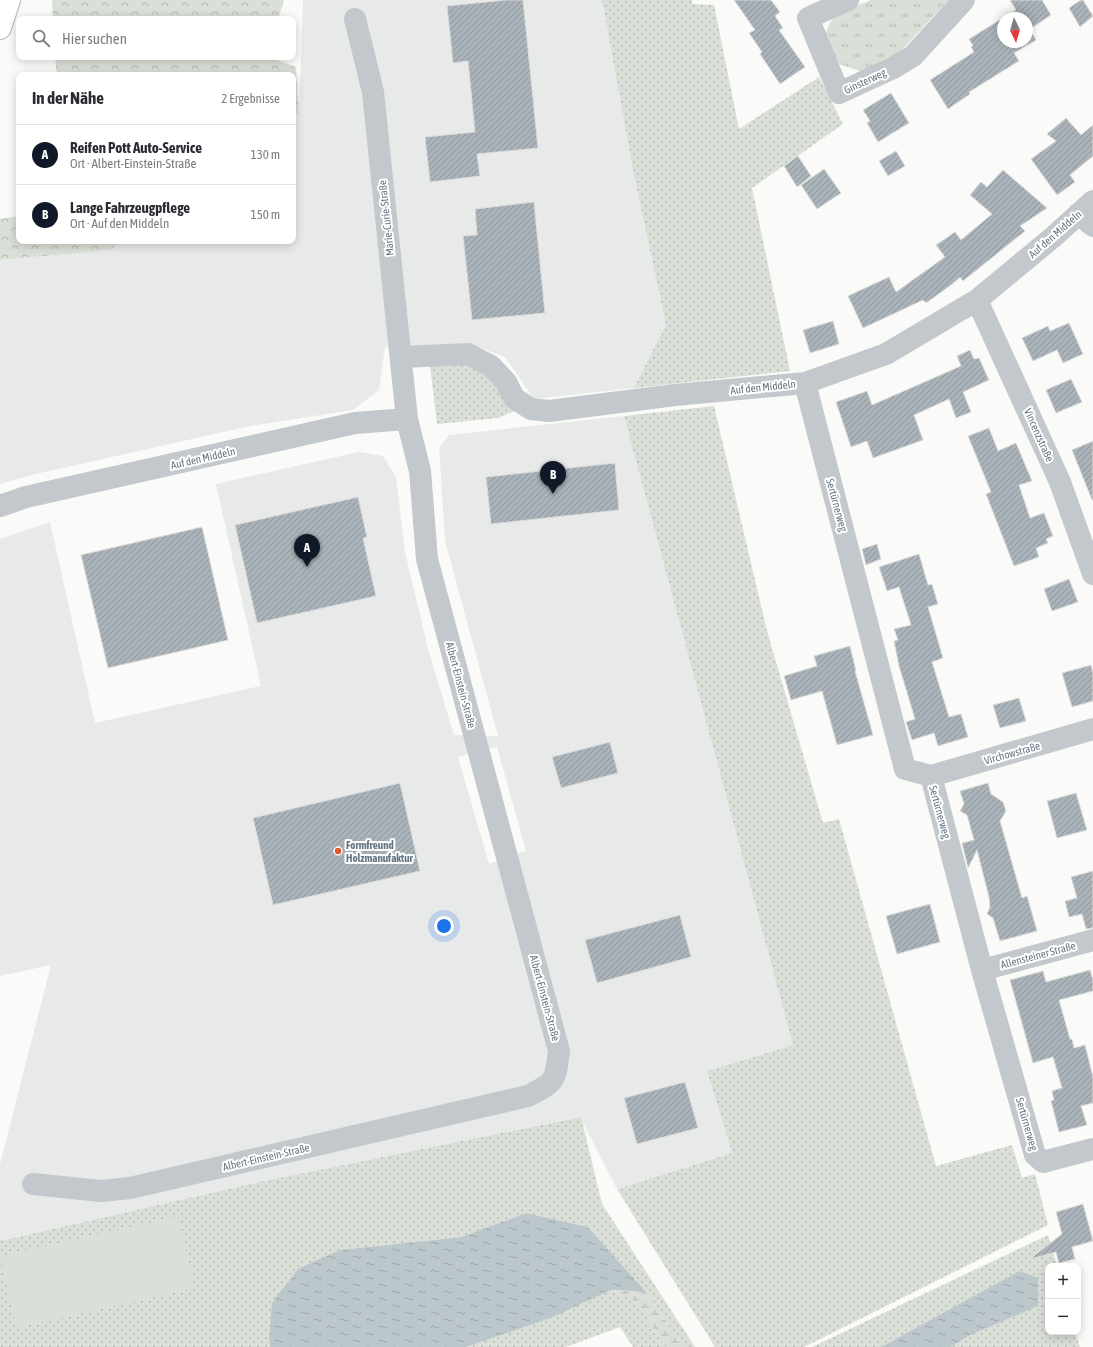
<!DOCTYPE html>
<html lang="de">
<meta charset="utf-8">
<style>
:root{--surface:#fff;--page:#f2f2f3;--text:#2b2b33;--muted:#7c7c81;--line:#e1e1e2;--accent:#111827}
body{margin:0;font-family:"Asap Condensed",sans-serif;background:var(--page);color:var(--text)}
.controls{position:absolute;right:12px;bottom:12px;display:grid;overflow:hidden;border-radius:8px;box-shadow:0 2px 10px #0003}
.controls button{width:36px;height:36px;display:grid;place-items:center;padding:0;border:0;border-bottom:1px solid var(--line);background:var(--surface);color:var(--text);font:20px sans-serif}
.compass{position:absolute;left:997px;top:12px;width:36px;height:36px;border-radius:50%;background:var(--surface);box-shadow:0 2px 10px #0003;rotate:175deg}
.you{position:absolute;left:444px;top:926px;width:14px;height:14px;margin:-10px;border:3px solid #fff;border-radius:50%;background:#1a73e8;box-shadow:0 0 0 6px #1a73e833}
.badge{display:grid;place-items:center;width:26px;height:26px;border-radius:50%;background:var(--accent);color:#fff;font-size:13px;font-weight:700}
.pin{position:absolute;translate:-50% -33px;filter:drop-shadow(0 1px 2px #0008)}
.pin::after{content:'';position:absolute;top:21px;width:14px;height:12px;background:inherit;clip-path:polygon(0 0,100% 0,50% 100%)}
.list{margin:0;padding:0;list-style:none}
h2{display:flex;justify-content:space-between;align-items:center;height:52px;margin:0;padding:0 16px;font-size:17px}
h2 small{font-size:13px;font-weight:400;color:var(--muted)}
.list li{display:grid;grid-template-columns:26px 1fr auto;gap:12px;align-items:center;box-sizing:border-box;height:60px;padding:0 16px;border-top:1px solid var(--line)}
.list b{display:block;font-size:15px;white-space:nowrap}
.list p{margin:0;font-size:13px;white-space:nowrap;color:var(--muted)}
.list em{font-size:13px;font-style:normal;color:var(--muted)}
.icon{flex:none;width:22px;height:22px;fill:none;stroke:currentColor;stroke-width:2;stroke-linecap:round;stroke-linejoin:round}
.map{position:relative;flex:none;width:1093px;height:1347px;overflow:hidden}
.search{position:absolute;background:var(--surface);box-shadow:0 2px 10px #0003;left:16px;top:16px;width:280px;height:44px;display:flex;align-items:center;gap:10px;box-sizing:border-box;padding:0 14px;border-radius:8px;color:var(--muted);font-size:15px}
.panel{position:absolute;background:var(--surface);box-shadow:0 2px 10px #0003;left:16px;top:72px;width:280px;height:172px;border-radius:8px}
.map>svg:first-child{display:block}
</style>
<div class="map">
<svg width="1093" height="1347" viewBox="0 0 1093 1347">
<defs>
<pattern id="grass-dots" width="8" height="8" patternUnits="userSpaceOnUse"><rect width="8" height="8" fill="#dadfd7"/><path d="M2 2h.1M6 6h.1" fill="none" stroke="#b4b9b4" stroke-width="1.8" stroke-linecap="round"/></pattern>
<pattern id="forest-crowns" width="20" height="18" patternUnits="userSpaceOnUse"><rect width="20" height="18" fill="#dadfd7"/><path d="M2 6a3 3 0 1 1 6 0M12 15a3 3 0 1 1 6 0" fill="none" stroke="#b4b9b4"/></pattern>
<pattern id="wetland-marsh" width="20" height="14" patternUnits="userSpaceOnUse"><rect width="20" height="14" fill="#dadfd7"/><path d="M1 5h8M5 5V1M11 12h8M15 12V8" fill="none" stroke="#b4b9b4"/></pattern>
<pattern id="park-tufts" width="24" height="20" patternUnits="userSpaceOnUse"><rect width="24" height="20" fill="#dadfd7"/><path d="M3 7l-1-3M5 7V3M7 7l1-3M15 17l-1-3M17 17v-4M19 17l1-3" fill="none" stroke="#b4b9b4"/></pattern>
<pattern id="water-ripples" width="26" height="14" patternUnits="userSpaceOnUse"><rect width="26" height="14" fill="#bbc7cb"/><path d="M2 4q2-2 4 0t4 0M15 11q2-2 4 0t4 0" fill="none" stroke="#9ca6aa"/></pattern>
<pattern id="building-hatch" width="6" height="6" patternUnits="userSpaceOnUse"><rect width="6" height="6" fill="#aab3b9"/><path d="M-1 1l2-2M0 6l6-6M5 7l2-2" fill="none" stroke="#8e969c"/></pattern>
</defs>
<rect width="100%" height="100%" fill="#fafaf8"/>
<!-- built -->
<path fill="#e8e9e9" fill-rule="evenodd" d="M 303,0 L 602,0 L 634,175 L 666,325 L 634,388 L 534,399 L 505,357 L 467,343 L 385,347 L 379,390 L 353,410 L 250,426 L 36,474 L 0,484 L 0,260 L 111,250 L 119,241 L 293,241 L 293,116 L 299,114 Z
M 624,416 L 793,1045 L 707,1071 L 732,1153 L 617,1189 L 580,1117 L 259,1182 L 0,1241 L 0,1164 L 51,965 L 0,976 L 0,539 L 50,522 L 95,723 L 261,686 L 216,484 L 359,452 L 383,456 L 396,477 L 405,552 L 428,649 L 454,735 L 498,736 L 445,541 L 439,448 L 449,435 ZM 497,747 L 526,851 L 489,864 L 458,757 Z"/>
<!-- grass -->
<path fill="url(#grass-dots)" d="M 602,0 L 692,0 L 693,4 L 714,5 L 739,129 L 819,77 L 843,124 L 752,188 L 790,371 L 634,388 L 666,325 L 634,175 Z
M 460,363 L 477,369 L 489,376 L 515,411 L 498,418 L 437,424 L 430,365 Z
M 714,406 L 767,631 L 823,823 L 839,819 L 936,1166 L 1012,1145 L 1022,1178 L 1035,1174 L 1048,1225 L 804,1347 L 715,1347 L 617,1189 L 732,1153 L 707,1071 L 793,1045 L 624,416 Z
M 581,1117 L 602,1204 L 695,1347 L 683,1347 L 648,1294 L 588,1227 L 526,1213 L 461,1237 L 340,1250 L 269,1341 L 270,1347 L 0,1347 L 0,1241 L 259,1182 Z
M 1048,1235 L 1057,1266 L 1048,1266 L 1048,1332 L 1075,1332 L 1080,1347 L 951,1347 L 970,1335 L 1019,1271 L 881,1347 L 812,1347 Z
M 611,1290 L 637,1302 L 665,1347 L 633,1347 L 620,1327 L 566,1347 L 466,1347 L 551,1318 Z"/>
<!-- forest -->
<path fill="url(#forest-crowns)" d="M 52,0 L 284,0 L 278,19 L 53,19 Z
M 55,57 L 269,57 L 296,67 L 299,114 L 293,116 L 293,75 L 57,75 Z
M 19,216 L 19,241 L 119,241 L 111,250 L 0,260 L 0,219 Z"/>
<!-- wetland -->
<path fill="url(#wetland-marsh)" d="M 611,1290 L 633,1291 L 648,1294 L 683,1347 L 665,1347 L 637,1302 Z"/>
<!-- park -->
<path fill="url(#park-tufts)" d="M 871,0 L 949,0 L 896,56 L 863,72 L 839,64 L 825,34 L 834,15 Z"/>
<!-- pitch -->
<path fill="#dadfd7" d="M 178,1216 L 195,1288 L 16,1328 L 0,1256 Z"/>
<!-- water -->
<path fill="url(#water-ripples)" d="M 526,1213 L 588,1227 L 648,1294 L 633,1291 L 611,1290 L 551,1318 L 466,1347 L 270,1347 L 269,1341 L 272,1303 L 298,1269 L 340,1250 L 461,1237 Z
M 1019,1271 L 1038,1278 L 1038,1306 L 970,1335 L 951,1347 L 881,1347 Z"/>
<!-- building -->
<path fill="url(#building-hatch)" stroke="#dcdcda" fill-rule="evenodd" d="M 506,0 L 523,0 L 538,148 L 477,154 L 480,176 L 430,182 L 425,137 L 475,132 L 468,61 L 453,63 L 447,6 Z
M 734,0 L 771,0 L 780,12 L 775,16 L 783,28 L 779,30 L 805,67 L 780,84 L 760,54 L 762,52 L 749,33 L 755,30 Z
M 1010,0 L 1042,0 L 1051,15 L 1030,29 L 1036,40 L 1014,53 L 1019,61 L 969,92 L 970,94 L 948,109 L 930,80 L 974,52 L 971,47 L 973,46 L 969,39 L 1016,10 ZM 1003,18 L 1027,18 L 1027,42 L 1003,42 Z
M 1081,0 L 1083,0 L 1093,16 L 1080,27 L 1069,8 Z
M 891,93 L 909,123 L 878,142 L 867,123 L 870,121 L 863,110 Z
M 1066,118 L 1081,135 L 1093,125 L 1093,156 L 1070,175 L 1075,182 L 1057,195 L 1031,159 L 1056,141 L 1047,134 Z
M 896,151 L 905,166 L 888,176 L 879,161 Z
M 798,156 L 811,176 L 797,187 L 784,166 Z
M 824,169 L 841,193 L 817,209 L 801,185 Z
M 1003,170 L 1047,208 L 1020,226 L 1025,231 L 963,281 L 960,277 L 951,285 L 926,303 L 923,300 L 863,328 L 848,296 L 889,277 L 896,292 L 945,257 L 936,245 L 955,232 L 961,240 L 992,214 L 970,195 L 981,182 L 987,187 L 988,186 Z
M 534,202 L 545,313 L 472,320 L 463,236 L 477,235 L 475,209 Z
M 833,321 L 839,344 L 810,353 L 803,330 Z
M 1069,323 L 1083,354 L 1063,363 L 1057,350 L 1033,361 L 1022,338 L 1048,326 L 1050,331 Z
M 970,350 L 974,359 L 979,358 L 989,380 L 963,392 L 971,412 L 956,418 L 949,399 L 914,415 L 923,440 L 873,458 L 867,441 L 851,447 L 836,402 L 867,391 L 872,405 L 961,366 L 957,356 Z
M 1071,379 L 1082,402 L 1056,413 L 1046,390 Z
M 989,428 L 998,451 L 1016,443 L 1032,481 L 1019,485 L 1030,518 L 1044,513 L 1053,536 L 1046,539 L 1048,543 L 1036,548 L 1039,557 L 1014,566 L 986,494 L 991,492 L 968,436 Z
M 1093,441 L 1093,500 L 1092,500 L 1072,450 Z
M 615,463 L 619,510 L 491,524 L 486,477 Z
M 358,497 L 367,537 L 363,538 L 376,596 L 257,623 L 235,525 Z
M 202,527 L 228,640 L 108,668 L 81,555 Z
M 877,544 L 881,559 L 866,565 L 862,549 Z
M 919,554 L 928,585 L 932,584 L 938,604 L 928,607 L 943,658 L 932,662 L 949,717 L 961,714 L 968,737 L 938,746 L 934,733 L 912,740 L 906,722 L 915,719 L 899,666 L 894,641 L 898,640 L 894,629 L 911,625 L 899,587 L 887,591 L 879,567 Z
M 1069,579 L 1078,602 L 1052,611 L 1044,589 Z
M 850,646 L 856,671 L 855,671 L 873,735 L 837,745 L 822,691 L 791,700 L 784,676 L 817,666 L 814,656 Z
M 1091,665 L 1093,673 L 1093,701 L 1072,707 L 1062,673 Z
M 1019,698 L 1026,721 L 1000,728 L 993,705 Z
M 610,742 L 618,773 L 561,788 L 552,757 Z
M 400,783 L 420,871 L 273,905 L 253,818 Z
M 988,783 L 991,794 L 1003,802 L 1006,811 L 1000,821 L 1022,898 L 1027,896 L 1037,931 L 1000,941 L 993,918 L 987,914 L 990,907 L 989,897 L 977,850 L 968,868 L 962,843 L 974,840 L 967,815 L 960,811 L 964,804 L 960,791 Z
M 1076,793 L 1087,830 L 1057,838 L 1047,801 Z
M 1093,871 L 1093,928 L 1086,929 L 1082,914 L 1069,917 L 1065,901 L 1077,898 L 1071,877 Z
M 930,904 L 940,942 L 897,954 L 886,916 Z
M 680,915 L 691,957 L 597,983 L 585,940 Z
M 1090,970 L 1093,980 L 1093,991 L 1059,1000 L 1070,1039 L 1072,1039 L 1074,1048 L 1085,1045 L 1093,1077 L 1093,1103 L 1081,1106 L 1087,1125 L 1059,1132 L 1051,1101 L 1054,1100 L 1052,1091 L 1062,1088 L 1053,1057 L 1033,1063 L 1010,980 L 1043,971 L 1046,982 Z
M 685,1082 L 698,1128 L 637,1144 L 624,1098 Z
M 1083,1204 L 1093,1241 L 1072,1247 L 1075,1259 L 1059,1263 L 1056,1252 L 1030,1259 L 1062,1234 L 1056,1212 Z"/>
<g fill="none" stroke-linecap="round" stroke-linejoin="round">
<defs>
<path id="major" d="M 0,28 L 9,0"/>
</defs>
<!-- major casing -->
<use href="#major" stroke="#b5babe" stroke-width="24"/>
<!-- minor -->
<path stroke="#c3c8cc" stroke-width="22" d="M 848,0 L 808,18 L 839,93 L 893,68 L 913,56 L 964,0
M 1078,214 L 1093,226
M 977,300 L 1060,482 L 1093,574
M 401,357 L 468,354 L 491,366 L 506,382 L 514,398 L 531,409 L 549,411 L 675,395 L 805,383 L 886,354 L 977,300 L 1052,238 L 1093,201
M 805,383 L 905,769 L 931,776
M 0,506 L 26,497 L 355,423 L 407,419
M 931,776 L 982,970 L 1035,1155 L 1043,1162 L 1093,1149
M 931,776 L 1093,729
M 982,970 L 1093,940
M 33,1184 L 101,1191 L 130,1188 L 528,1096 C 556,1081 555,1082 559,1051 L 427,559 L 420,471 L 407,419 L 373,92 L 355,19"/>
<!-- major -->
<use href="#major" stroke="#fff" stroke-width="22"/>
</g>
<!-- markers -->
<circle fill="#e4572e" stroke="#fff" stroke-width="1.5" cx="338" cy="851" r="4"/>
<g text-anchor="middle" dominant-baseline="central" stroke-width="4" stroke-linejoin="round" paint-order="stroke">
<!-- street labels -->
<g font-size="11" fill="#657683" stroke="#fff">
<text transform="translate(865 81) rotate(-25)">Ginsterweg</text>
<text transform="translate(386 218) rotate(-96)">Marie-Curie-Straße</text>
<text transform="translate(1055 234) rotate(-41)">Auf den Middeln</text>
<text transform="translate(763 387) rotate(-6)">Auf den Middeln</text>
<text transform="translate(1039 435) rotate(66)">Vincenzstraße</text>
<text transform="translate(203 458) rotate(-13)">Auf den Middeln</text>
<text transform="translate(837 505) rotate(75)">Sertürnerweg</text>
<text transform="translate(461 685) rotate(75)">Albert-Einstein-Straße</text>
<text transform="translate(1012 753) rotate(-16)">Virchowstraße</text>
<text transform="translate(940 812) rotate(75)">Sertürnerweg</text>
<text transform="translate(1038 955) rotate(-15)">Allensteiner Straße</text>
<text transform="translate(545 998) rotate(75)">Albert-Einstein-Straße</text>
<text transform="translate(1027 1124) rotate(74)">Sertürnerweg</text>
<text transform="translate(266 1157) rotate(-13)">Albert-Einstein-Straße</text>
</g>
<!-- poi labels -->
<g font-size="11" font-weight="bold" fill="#657683" stroke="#fff" text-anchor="start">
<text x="346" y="845">Formfreund<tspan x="346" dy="13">Holzmanufaktur</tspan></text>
</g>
</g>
</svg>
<div class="controls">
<button>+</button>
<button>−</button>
</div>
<svg class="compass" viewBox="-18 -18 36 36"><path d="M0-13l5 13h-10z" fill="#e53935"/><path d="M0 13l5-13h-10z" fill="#7c7c81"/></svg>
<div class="you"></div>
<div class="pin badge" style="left:307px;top:567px">A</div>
<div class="pin badge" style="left:553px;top:494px">B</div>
<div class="search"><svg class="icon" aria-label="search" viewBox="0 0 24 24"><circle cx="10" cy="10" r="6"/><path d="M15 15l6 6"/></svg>Hier suchen</div>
<section class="panel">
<h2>In der Nähe<small>2 Ergebnisse</small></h2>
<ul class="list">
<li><span class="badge">A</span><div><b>Reifen Pott Auto-Service</b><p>Ort · Albert-Einstein-Straße</p></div><em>130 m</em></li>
<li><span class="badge">B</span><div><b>Lange Fahrzeugpflege</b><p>Ort · Auf den Middeln</p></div><em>150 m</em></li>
</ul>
</section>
</div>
